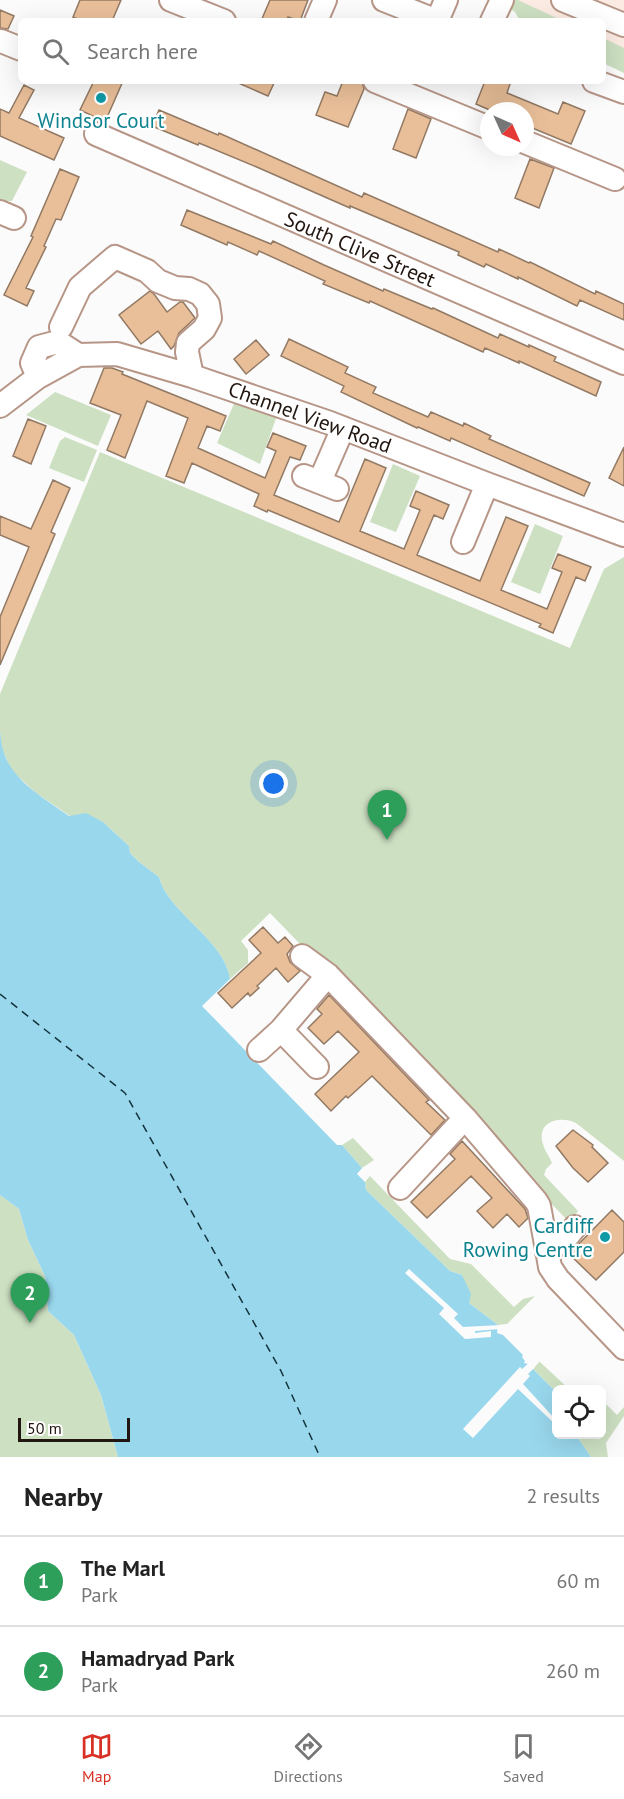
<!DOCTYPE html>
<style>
:root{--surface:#fff;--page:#f2f2f2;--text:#222;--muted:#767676;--line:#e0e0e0;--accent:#d93025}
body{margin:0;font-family:"PT Sans",sans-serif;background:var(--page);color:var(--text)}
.controls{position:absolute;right:18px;bottom:18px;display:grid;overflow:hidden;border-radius:9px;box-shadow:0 6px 24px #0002}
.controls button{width:54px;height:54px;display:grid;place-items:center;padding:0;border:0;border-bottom:2px solid var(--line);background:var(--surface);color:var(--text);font:30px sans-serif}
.compass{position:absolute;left:480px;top:102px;width:54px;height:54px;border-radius:50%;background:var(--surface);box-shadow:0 6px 24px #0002;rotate:135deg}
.scale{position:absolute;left:18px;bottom:15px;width:112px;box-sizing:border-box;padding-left:6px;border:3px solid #221610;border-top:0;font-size:16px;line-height:21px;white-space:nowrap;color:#221610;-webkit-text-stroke:4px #fff;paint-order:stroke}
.you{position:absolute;left:274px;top:784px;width:21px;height:21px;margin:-15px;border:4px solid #fff;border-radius:50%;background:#1a73e8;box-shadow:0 0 0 9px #1a73e833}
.badge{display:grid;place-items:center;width:39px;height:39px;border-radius:50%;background:var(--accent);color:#fff;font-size:20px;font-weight:700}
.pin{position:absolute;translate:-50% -50px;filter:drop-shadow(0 2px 3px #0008)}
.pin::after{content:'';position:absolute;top:32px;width:21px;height:18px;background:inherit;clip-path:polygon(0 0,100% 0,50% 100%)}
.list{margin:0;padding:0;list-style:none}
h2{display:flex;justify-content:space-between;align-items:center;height:78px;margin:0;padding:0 24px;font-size:26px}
h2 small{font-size:20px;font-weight:400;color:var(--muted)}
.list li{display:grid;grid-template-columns:39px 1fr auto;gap:18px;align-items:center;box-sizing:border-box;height:90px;padding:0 24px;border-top:2px solid var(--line)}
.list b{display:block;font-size:22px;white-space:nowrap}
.list p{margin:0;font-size:20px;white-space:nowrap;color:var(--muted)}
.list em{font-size:20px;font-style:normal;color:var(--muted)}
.icon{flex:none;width:33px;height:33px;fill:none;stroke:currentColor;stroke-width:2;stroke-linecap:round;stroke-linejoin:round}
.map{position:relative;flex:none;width:624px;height:1457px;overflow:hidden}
.search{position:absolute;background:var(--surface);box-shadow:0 6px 24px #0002;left:18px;right:18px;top:18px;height:66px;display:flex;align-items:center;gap:15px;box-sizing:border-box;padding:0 21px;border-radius:9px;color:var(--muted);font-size:22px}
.sheet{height:258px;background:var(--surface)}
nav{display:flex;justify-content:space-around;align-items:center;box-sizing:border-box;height:84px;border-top:2px solid var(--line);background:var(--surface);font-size:16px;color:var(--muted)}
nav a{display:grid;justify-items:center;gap:3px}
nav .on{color:var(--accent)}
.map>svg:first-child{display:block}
</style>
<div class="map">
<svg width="624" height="1457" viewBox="0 0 624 1457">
<rect width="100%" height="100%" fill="#fbfbfb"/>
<!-- built -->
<path fill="#fcebe3" d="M 491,0 L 624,0 L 624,63 L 603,57 L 603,21 L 535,21 Z"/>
<!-- green -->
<path fill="#cde0c2" d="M 513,0 L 518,0 L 563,21 L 520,21 L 515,12 L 509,8 Z
M 603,38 L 624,48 L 624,73 L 603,63 Z
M 0,160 L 27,172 L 12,201 L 0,201 Z
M 55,392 L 111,415 L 98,446 L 26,415 Z
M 239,392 L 280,407 L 260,464 L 217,443 Z
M 65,437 L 97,450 L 84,482 L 49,468 L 60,441 Z
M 100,452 L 570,648 L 604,569 L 624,557 L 624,1161 L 576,1123 C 562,1116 539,1120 542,1140 C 543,1148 549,1156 552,1163 L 546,1169 L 544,1175 L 578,1211 L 570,1223 L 270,913 L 241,941 L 248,950 L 248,963 L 230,979 C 225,940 167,912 159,877 L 139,862 L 130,853 L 129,846 L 103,822 L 70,816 L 36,793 L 12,771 L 2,749 L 0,732 L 0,694 Z
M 393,464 L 420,476 L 396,532 L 370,522 Z
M 535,524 L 563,536 L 540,594 L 511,582 Z
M 353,1138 L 374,1160 L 362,1168 L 342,1145 Z
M 370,1176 L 450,1259 L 471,1264 L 514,1307 L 523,1299 L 535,1296 L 507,1324 L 498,1325 L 469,1303 L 462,1275 L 450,1271 L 366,1190 L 365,1182 Z
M 0,1195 L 19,1209 L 28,1240 L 45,1276 L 48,1311 L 74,1335 L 101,1395 L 118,1457 L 0,1457 Z
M 539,1362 L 540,1362 L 569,1389 L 556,1390 L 556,1392 L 533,1369 Z
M 602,1400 L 617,1415 L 624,1407 L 624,1416 L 606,1443 L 608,1457 L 591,1457 L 576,1435 L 602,1434 Z"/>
<!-- water -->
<path fill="#99d7ed" d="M 0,732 C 1,737 1,744 3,750 C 12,781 44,798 69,816 L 86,813 L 103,822 L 129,846 L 130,853 L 139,862 L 159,877 C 167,912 225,940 230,979 L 202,1006 L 337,1145 L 342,1145 L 362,1168 L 357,1174 L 365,1182 L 366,1190 L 450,1271 L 462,1275 L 471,1294 L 469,1303 L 498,1325 L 497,1333 L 503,1335 L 523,1355 L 522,1357 L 525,1361 L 524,1363 L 528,1364 L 556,1392 L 556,1434 L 576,1435 L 591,1457 L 118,1457 L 101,1395 L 74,1335 L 48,1311 L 45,1276 L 28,1240 L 19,1209 L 0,1195 Z"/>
<!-- pier -->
<path fill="#fbfbfb" d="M 409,1269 L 458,1314 L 454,1318 L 463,1327 L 501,1325 L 500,1329 L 475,1331 L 475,1333 L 491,1331 L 491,1337 L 465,1339 L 439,1314 L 444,1308 L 405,1273 Z
M 530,1362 L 535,1367 L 528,1374 L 530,1376 L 523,1384 L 556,1420 L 556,1425 L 518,1389 L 473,1438 L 463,1429 L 520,1367 L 522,1369 Z"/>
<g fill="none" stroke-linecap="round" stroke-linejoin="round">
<!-- ferry -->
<path stroke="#13323b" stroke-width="1.5" stroke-dasharray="8 6" stroke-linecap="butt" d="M 0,994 L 125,1093 L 281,1371 L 320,1457"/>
</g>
<!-- building -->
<path fill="#e9bf99" stroke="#927963" stroke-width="1.5" d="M 80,0 L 121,0 L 112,21 L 82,21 L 73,17 Z
M 270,0 L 308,0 L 300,21 L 288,17 L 286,21 L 261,21 Z
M 0,10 L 14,16 L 8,29 L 0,28 Z
M 94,81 L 123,81 L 105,122 L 80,110 Z
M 234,81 L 275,81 L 268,96 Z
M 343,81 L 362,81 L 364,89 L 348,127 L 316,115 L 325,92 L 337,96 Z
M 485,81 L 511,81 L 507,93 L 558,114 L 563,102 L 585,111 L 571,144 L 525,125 L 525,111 L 492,111 L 476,104 Z
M 24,85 L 34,90 L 19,118 L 64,138 L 54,160 L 0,136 L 0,109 L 9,113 Z
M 408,109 L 431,119 L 416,158 L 393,149 Z
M 159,110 L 218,135 L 219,133 L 362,197 L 364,193 L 498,252 L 499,249 L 529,263 L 530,262 L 595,294 L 596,291 L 624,304 L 624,320 L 580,300 L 577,306 L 518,277 L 518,279 L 486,264 L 484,267 L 458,255 L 459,252 L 350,206 L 350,208 L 259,168 L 199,143 L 198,145 L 152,126 Z
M 530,159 L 554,168 L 539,208 L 515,198 Z
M 60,169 L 79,177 L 61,220 L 56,219 L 44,246 L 46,247 L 26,288 L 34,291 L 27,306 L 4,295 L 33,237 L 31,236 Z
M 187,210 L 271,244 L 273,241 L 324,265 L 383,291 L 384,289 L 432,309 L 433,308 L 498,338 L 500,334 L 529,347 L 529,345 L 556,357 L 554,361 L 601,382 L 596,396 L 519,361 L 519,363 L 485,348 L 483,352 L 370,301 L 369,303 L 323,284 L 325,281 L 259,251 L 257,255 L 228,242 L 227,245 L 181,225 Z
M 150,291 L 154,294 L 167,312 L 180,302 L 183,302 L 195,318 L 179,333 L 174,346 L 171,349 L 158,331 L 141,344 L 119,315 Z
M 289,339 L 348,367 L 345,373 L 376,387 L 373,393 L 428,417 L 431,412 L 463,426 L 464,423 L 491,436 L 489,439 L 590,483 L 584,496 L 451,438 L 450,441 L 418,427 L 417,428 L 341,392 L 344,386 L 281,356 Z
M 256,340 L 269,355 L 246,374 L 234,359 Z
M 104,368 L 112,368 L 123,372 L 122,374 L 226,416 L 220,431 L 207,426 L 198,448 L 265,478 L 276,451 L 267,447 L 273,433 L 306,446 L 300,460 L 290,457 L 274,495 L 339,522 L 365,459 L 386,468 L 360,531 L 404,549 L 420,510 L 410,506 L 416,491 L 449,505 L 443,519 L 434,515 L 417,555 L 480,581 L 506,517 L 528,526 L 501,590 L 547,609 L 562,572 L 552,568 L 558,554 L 591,567 L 585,581 L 576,577 L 553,633 L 539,627 L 541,624 L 268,510 L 267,512 L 254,506 L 259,494 L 192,463 L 184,483 L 166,476 L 188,418 L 147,401 L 125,458 L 107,450 L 121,415 L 90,403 Z
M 28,419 L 46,426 L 31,464 L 13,456 Z
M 624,447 L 624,486 L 609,478 Z
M 53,480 L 70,488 L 51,532 L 55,534 L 0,665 L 0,617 L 29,547 L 0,535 L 0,516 L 31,529 Z
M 263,927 L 278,943 L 285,937 L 293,946 L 287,954 L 290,962 L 300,971 L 288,982 L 276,968 L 257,986 L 259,988 L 250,996 L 248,993 L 232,1008 L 218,993 L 261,953 L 249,940 Z
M 329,995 L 429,1100 L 426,1102 L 445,1120 L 431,1135 L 372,1076 L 348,1098 L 346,1096 L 331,1111 L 315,1094 L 359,1052 L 338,1031 L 324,1044 L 308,1028 L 322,1014 L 317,1009 Z
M 573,1130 L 593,1145 L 592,1147 L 608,1163 L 588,1182 L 573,1168 L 556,1146 Z
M 462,1141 L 525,1209 L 528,1218 L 519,1227 L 507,1214 L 493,1228 L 477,1211 L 492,1198 L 471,1176 L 427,1218 L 411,1202 L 455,1159 L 450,1154 Z
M 612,1210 L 624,1222 L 624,1252 L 596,1280 L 569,1254 Z"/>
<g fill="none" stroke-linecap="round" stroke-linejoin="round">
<defs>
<path id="minor" d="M 171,0 L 224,21
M 384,0 L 437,21
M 563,0 L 624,25
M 316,21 L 325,0
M 437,21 L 446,0
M 492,21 L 502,0
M 1,41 L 21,49
M 375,81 L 489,128
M 594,81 L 624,92
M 96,134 L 624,363
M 525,142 L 615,179
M 0,212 L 14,218
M 61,327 L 80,287 L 115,257 L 147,271 L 158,281 L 175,288 L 189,289 L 200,294 L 208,304 L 210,318 L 204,329 L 188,343 L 187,352 L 192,376
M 38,377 L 32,363 L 39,347 L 58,342 L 78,355
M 0,406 L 38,377 L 78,355 L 117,354 L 192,376 L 330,423 L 487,484 L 624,535
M 304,476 L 337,489
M 320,481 L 343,428
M 463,542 L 487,484
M 302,956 L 328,975 L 465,1118 L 536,1201 L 539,1206 L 549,1261 L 550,1267 L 558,1279 L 624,1348
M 281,1030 L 317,1067
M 259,1050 L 281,1030 L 328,975
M 400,1188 L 465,1118
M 547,1252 L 566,1238 L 575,1227"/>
</defs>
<!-- minor casing -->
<use href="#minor" stroke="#b79687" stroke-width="26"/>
<!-- minor -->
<use href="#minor" stroke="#fff" stroke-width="22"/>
</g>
<!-- markers -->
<g fill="#0f9aa8" stroke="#fff" stroke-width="2">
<circle cx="101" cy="98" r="6"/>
<circle cx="605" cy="1237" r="6"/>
</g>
<g text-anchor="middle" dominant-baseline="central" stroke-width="4.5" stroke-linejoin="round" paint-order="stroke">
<!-- culture labels -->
<g font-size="21" fill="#0d838f" stroke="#fff">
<text x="101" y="120">Windsor Court</text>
<text x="593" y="1225" text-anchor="end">Cardiff<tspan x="593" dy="24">Rowing Centre</tspan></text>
</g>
<!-- street labels -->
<g font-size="21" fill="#221610" stroke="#fff">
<text transform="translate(360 249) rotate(23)">South Clive Street</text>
<text transform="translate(310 417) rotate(20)">Channel View Road</text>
</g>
</g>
</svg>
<div class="controls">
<button><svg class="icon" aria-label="locate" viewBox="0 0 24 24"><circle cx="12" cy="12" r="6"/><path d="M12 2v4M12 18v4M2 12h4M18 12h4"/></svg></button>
</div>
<svg class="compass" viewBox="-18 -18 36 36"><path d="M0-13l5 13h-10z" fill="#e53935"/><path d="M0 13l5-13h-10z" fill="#767676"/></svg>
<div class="scale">50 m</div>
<div class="you"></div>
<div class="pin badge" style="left:387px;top:840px;background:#2e9e5b">1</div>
<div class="pin badge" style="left:30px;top:1323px;background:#2e9e5b">2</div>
<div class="search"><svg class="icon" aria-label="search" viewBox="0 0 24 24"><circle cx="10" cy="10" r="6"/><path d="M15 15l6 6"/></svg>Search here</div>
</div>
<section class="sheet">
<h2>Nearby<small>2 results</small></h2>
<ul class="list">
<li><span class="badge" style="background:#2e9e5b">1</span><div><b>The Marl</b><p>Park</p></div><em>60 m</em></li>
<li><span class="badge" style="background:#2e9e5b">2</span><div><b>Hamadryad Park</b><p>Park</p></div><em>260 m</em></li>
</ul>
</section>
<nav>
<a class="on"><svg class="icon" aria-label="map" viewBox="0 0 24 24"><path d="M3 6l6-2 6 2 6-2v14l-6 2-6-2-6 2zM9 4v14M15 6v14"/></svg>Map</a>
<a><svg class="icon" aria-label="directions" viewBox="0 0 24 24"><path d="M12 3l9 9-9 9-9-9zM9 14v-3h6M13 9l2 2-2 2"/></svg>Directions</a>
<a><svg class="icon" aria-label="saved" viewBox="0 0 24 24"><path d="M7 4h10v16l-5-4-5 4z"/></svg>Saved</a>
</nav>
